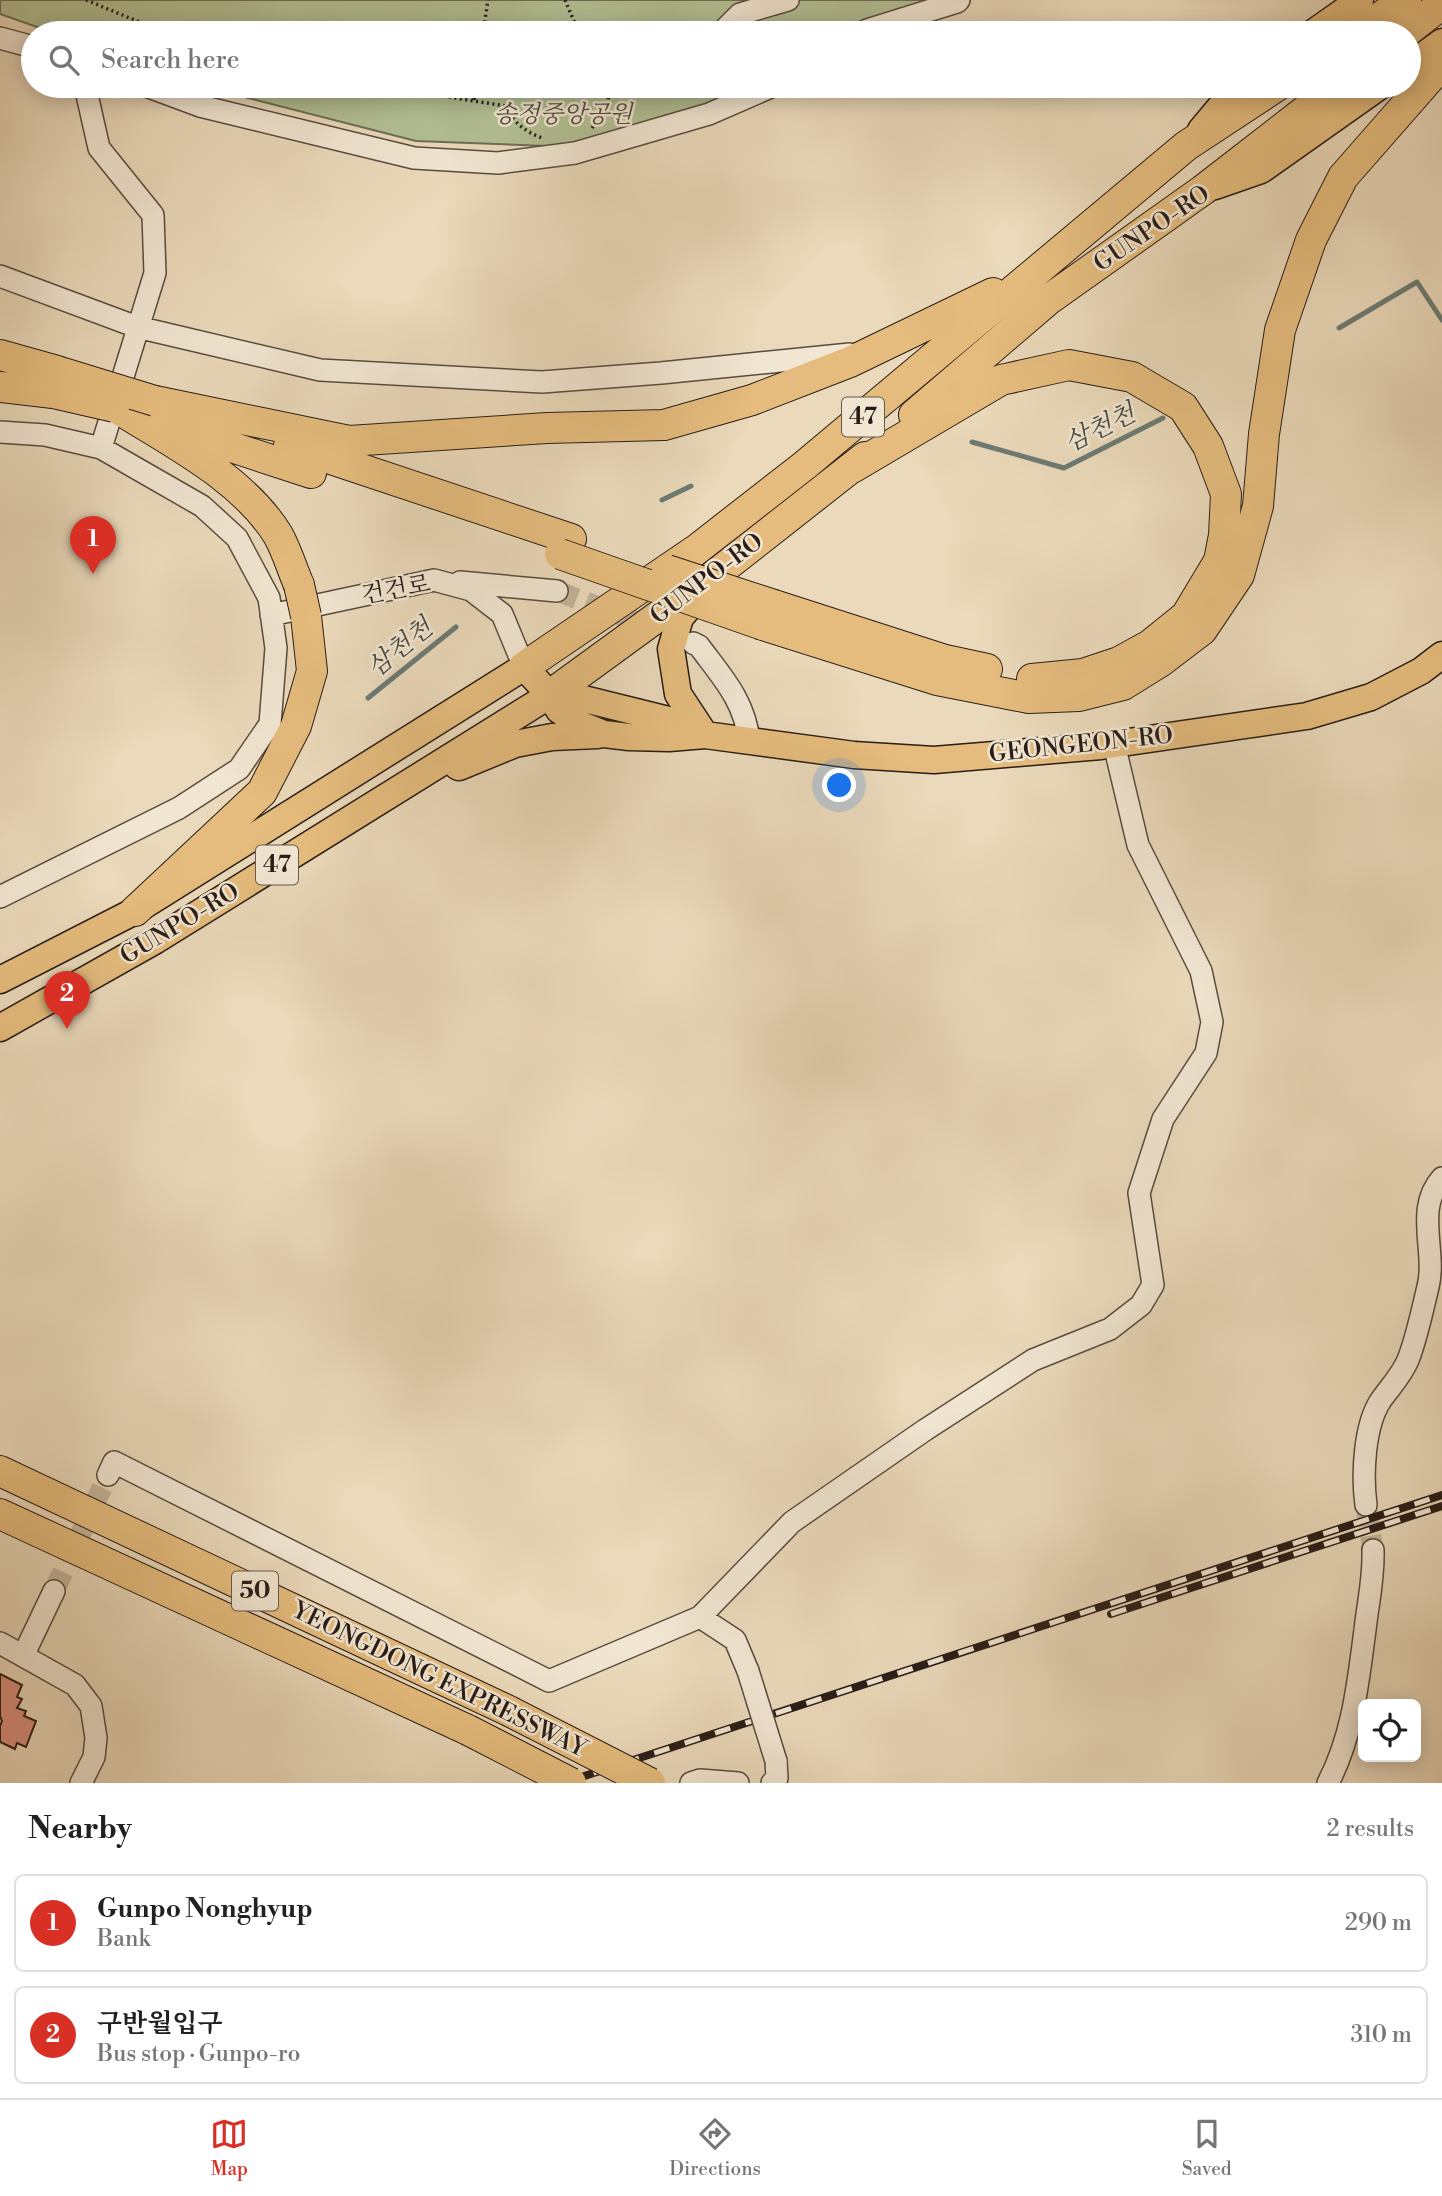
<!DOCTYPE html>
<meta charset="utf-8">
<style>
:root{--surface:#fff;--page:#f6f6f6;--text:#202124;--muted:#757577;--line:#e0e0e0;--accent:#d93025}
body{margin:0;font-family:"Libre Bodoni","Noto Serif KR",serif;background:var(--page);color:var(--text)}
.controls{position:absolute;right:21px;bottom:21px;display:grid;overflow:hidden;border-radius:10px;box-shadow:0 4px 18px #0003}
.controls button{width:63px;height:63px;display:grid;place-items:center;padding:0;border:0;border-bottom:2px solid var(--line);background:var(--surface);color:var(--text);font:35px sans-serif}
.you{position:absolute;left:840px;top:786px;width:24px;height:24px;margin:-18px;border:5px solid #fff;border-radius:50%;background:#1a73e8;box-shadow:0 0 0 10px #1a73e833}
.badge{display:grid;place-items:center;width:46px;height:46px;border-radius:50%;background:var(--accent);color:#fff;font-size:23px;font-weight:700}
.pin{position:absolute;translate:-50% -58px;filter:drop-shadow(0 2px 4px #0008)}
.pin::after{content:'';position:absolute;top:37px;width:24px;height:21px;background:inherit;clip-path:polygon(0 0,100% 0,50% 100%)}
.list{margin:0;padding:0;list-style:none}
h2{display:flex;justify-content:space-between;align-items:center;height:91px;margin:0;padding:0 28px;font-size:30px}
h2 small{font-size:23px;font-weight:400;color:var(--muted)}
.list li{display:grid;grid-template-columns:46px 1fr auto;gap:21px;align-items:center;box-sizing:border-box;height:98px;margin:0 14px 14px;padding:0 14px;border:2px solid var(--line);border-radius:10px}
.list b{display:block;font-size:26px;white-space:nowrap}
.list p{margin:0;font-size:23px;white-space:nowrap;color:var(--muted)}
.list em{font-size:23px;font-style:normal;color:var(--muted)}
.icon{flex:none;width:38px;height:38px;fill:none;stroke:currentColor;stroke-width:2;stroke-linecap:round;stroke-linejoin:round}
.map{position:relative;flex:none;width:1442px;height:1783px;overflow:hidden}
.search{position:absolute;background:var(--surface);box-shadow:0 4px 18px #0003;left:21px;right:21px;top:21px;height:77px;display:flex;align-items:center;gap:18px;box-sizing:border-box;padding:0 24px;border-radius:38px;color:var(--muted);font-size:26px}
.sheet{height:315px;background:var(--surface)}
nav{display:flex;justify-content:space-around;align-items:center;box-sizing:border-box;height:98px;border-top:2px solid var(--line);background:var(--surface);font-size:19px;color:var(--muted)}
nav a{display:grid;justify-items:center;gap:4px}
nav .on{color:var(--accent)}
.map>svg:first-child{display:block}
</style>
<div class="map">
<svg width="1442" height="1783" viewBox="0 0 1442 1783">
<rect width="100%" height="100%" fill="#ead9ba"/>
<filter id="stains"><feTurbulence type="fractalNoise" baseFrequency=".00286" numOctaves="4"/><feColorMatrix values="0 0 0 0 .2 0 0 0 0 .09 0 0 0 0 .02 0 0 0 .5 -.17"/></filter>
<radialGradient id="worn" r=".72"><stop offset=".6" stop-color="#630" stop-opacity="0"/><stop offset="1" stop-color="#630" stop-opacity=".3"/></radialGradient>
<!-- green -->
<path fill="#b2c094" stroke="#6e6e56" stroke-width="2" d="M 0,0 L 934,0 L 864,20 L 846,33 L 54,33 L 0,14 Z
M 201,86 L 755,86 L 709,106 L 572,147 L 416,141 Z"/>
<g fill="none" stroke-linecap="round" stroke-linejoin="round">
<!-- stream -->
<path stroke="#6c7b74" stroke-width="5" d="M 1339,328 L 1417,282 L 1442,320
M 972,442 L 1064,468 L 1163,418
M 662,500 L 691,486
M 368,698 L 456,627"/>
</g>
<!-- building -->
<path fill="#d98e7d" stroke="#291d17" stroke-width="2" d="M 0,1674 L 22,1685 L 17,1697 L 22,1699 L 17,1708 L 26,1711 L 24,1716 L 36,1721 L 26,1747 L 17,1743 L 15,1749 L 0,1742 L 0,1726 L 2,1721 L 0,1716 Z"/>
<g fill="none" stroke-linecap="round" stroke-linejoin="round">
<!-- minor-tunnel -->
<path stroke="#c3b399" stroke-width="21" stroke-dasharray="21 10" stroke-linecap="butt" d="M 557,591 L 657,629
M 1366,1505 L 1373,1550
M 54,1591 L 108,1475"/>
<defs>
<path id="minor" d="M 721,33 L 740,14 L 788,0
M 862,33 L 867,30 L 957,2 L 959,0
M 0,38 L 33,47
M 85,86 L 99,148 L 153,215 L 155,273 L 101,448
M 146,86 L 200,106 L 414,158 L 498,163 L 575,153 L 709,114 L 773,86
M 0,276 L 137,327 L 320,370 L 542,382 L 661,373 L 850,354
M 0,432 L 45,435 L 101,448 L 202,506 L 237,538 L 269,598 L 276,648 L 270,724 L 239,769 L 179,808 L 0,897
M 460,582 L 557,591
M 271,615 L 434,580 L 471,590 L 502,614 L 524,667
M 693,643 L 699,646 C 722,677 745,701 749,741
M 108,1475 L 114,1462 L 549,1681 L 700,1617 L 792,1522 L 925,1430 L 1033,1360 L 1110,1329 L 1141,1305 L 1153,1285 L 1139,1193 L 1163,1119 L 1206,1053 L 1212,1022 L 1201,971 L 1138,845 L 1114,744
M 1366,1505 C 1362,1475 1364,1425 1381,1400 C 1391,1386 1401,1376 1408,1360 C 1417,1337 1422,1311 1428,1287 C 1437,1251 1414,1209 1442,1178
M 700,1617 L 735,1640 L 748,1671
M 0,1643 L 75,1685 L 91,1706 L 96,1738 L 94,1757 L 81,1783
M 23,1656 L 54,1591
M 691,1783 L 700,1780 L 738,1783
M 772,1783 L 777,1778 L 776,1761
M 1328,1783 C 1353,1735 1358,1683 1365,1630 C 1368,1602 1374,1579 1373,1550"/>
<path id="major" d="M 1313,33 L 1360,0
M 1409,66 L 1442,42
M 1201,130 L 1238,86
M 1215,186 L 1261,170 L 1380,86
M 703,590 L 680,618 L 671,649 L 678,694 L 705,735
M 550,695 L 584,699 L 681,723 L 698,731
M 457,766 L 459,767 L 515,744 L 552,737 L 598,735
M 0,980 L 135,911 L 524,667 L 550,695 L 559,710 L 577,723 L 604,734 L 629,737 L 669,738 L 705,735 L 854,755 L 934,760 L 1101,746 L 1307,716 L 1371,697 L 1421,671 L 1442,655
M 0,1028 L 156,940 L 550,695"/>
<path id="highway" d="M 1356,33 L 1406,0
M 1405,33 L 1442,4
M 0,355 L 57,371
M 0,387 L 53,393
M 155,401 L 349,441 L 547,428 L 664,425 L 752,400 L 850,362 L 993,293
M 117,408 C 172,443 243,478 278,535 C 287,551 292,569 299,585
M 914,415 L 1048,300 L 1203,190 L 1337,86
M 149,420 L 311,473
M 289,445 L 571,539
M 852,468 L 1001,380 L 1069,365 L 1132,377 L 1183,407 L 1208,446 L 1226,494 L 1224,535 L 1219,561 L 1186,616 L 1150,645 L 1119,662 L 1083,674 L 1032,679
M 774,605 L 945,660 L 987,669
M 763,625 L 937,680 L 1029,698 L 1079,696 L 1123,685 L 1160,662 L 1202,630 L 1239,575 L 1258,506 L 1264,434 L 1280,330 L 1311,240 L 1343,177 L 1442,64
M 524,667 L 696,550 L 805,465 L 1186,146 L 1277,86
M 550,695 L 716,574 L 865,457
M 135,911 L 262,792 L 296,726 L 312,671 L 306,616
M 0,1471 L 509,1711
M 0,1514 L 468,1730"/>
</defs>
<!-- minor casing -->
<use href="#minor" stroke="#594c40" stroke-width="24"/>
<!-- major casing -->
<use href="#major" stroke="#291d17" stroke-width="29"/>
<!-- highway casing -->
<use href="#highway" stroke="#291d17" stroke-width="32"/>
<!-- path -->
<path stroke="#291d17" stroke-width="3.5" stroke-dasharray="2 3.5" stroke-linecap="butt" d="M 86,0 L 166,33
M 565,0 L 579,33
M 483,33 L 488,0
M 529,33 C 546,25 562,26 579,33
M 340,86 L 367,93 L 436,95 L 506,106 C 512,122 526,132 542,138
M 474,100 L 476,86
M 592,128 L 607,104 L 611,86"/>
<!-- minor -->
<use href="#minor" stroke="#f1e6d2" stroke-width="21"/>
<!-- major -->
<use href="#major" stroke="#e5bc7d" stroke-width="26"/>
<!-- highway -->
<use href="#highway" stroke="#e5bc7d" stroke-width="30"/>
<defs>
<path id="rail" d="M 1111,1614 L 1442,1506
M 563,1783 L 1442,1495"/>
</defs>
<!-- rail casing -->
<use href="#rail" stroke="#291d17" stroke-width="8"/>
<!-- rail -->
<use href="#rail" stroke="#f1e6d2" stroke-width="5" stroke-dasharray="16" stroke-linecap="butt"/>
<defs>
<path id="minor-bridge" d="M 748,1671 L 776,1761"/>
<path id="highway-bridge" d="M 57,371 L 155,401
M 53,393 L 114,407
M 560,554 L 763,625
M 667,570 L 774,605
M 299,585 L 306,616
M 509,1711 L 650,1783
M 468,1730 L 571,1783"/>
</defs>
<!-- minor-bridge casing -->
<use href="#minor-bridge" stroke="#594c40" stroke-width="24" stroke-linecap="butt"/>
<!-- highway-bridge casing -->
<use href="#highway-bridge" stroke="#291d17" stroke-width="32" stroke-linecap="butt"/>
<!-- minor-bridge -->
<use href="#minor-bridge" stroke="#f1e6d2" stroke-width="21"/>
<!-- highway-bridge -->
<use href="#highway-bridge" stroke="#e5bc7d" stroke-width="30"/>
</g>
<g text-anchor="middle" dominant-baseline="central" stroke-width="5" stroke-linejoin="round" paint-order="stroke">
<!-- shield labels -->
<g fill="#f1e6d2" stroke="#65594f" stroke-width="2">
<rect x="842" y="397.5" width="42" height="39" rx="5"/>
<rect x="256" y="845.5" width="42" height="39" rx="5"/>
<rect x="232" y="1571.5" width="46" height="39" rx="5"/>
</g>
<g font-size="23" font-weight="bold" fill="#291d17">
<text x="863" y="417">47</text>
<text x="277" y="865">47</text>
<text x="255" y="1591">50</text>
</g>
<!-- park labels -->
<g font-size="24" font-style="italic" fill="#524e3c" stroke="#f1e6d2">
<text x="563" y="115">송정중앙공원</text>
</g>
<!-- street labels -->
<g font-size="24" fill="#291d17" stroke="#f1e6d2">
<text transform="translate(1152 229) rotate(-34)">GUNPO-RO</text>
<text transform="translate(707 579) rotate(-37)">GUNPO-RO</text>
<text transform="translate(396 590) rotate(-10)">건건로</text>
<text transform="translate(1081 745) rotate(-6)">GEONGEON-RO</text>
<text transform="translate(180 924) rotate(-31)">GUNPO-RO</text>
<text transform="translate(439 1680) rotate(26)">YEONGDONG EXPRESSWAY</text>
</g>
<!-- water labels -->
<g font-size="26" font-style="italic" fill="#4a4c46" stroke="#f1e6d2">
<text transform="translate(1100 428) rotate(-26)">삼천천</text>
<text transform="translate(400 648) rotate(-39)">삼천천</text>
</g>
</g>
<rect width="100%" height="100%" filter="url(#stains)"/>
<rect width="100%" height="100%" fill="url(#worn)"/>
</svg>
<div class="controls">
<button><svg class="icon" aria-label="locate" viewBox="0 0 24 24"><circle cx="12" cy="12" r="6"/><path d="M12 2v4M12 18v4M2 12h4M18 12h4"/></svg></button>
</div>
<div class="you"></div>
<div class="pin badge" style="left:93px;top:574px">1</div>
<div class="pin badge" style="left:67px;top:1029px">2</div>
<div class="search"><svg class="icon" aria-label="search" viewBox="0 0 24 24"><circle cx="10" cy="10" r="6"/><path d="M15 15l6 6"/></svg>Search here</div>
</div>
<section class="sheet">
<h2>Nearby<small>2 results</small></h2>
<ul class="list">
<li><span class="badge">1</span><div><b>Gunpo Nonghyup</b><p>Bank</p></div><em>290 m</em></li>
<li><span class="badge">2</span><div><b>구반월입구</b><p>Bus stop · Gunpo-ro</p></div><em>310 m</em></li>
</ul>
</section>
<nav>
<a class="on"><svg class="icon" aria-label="map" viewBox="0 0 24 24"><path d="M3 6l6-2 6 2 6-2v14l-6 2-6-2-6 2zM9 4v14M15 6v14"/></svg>Map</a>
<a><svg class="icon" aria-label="directions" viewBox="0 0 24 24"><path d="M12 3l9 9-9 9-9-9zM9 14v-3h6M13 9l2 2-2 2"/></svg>Directions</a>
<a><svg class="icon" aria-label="saved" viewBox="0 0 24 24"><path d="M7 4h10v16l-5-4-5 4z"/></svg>Saved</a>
</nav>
